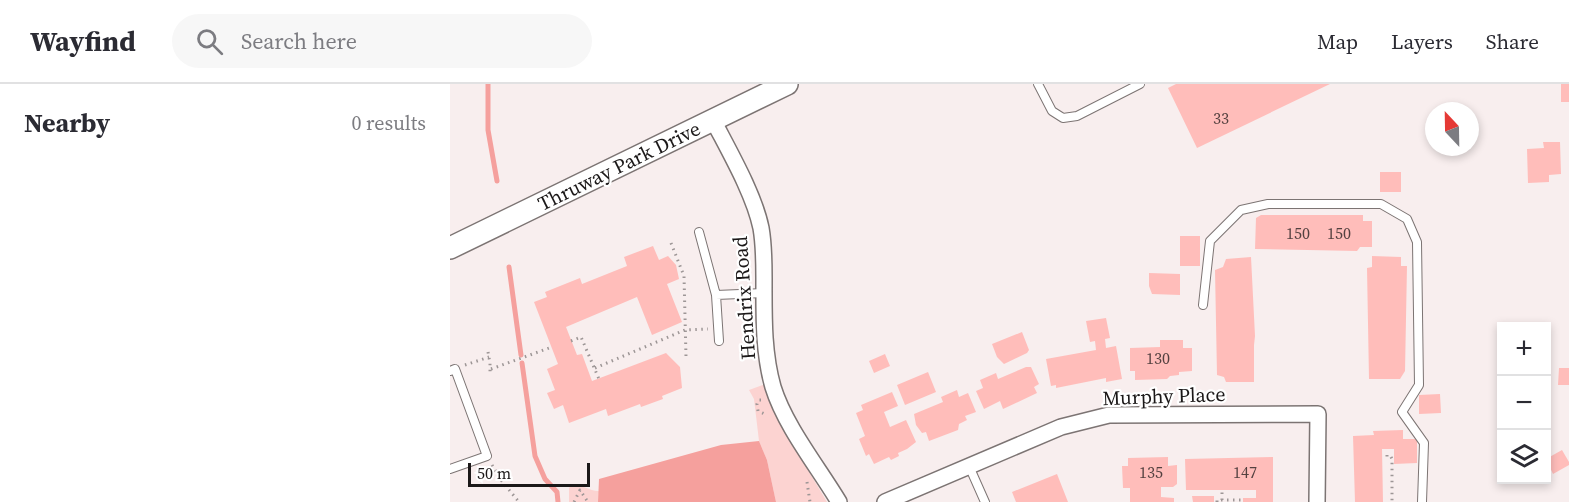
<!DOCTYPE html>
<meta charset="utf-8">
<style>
:root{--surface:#fff;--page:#f7f7f7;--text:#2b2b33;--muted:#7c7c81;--line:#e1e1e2}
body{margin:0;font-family:"Source Serif 4",serif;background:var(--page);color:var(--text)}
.controls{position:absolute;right:18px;bottom:18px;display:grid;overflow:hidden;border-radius:0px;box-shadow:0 3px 9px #0003}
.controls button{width:54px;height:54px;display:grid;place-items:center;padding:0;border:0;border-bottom:2px solid var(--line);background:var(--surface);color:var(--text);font:30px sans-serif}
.compass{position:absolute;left:975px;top:18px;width:54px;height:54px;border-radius:50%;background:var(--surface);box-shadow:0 3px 9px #0003;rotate:338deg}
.scale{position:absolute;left:18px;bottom:15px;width:122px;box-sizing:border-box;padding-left:6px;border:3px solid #1b1818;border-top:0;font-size:16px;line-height:21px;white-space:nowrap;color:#1b1818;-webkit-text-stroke:4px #fff;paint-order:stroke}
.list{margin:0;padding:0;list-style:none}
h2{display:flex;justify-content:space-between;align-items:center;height:78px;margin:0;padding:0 24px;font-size:26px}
h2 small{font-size:20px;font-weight:400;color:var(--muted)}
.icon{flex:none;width:33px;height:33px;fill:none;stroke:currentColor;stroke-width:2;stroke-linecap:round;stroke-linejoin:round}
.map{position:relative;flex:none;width:1119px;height:418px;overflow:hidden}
header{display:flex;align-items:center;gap:36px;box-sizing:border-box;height:84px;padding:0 30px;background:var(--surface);border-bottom:2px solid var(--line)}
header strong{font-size:28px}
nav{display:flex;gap:33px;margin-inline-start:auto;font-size:21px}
.search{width:420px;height:54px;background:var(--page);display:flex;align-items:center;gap:15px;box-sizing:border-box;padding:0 21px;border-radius:33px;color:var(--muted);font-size:22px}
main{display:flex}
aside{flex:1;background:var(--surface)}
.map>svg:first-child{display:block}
</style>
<header>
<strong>Wayfind</strong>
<div class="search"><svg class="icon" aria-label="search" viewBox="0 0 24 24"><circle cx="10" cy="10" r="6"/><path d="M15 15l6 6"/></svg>Search here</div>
<nav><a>Map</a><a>Layers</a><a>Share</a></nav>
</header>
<main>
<aside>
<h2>Nearby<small>0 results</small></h2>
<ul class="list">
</ul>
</aside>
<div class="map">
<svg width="1119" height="418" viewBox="0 0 1119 418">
<rect width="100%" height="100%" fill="#f8eeee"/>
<!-- green -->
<path fill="#fcd3d1" d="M 315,300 L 323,327 L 377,418 L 326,418 L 317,376 L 309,357 L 304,315 L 299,306 Z
M 122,400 C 131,400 139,407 149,407 L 148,418 L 119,418 L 119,404 Z"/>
<!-- water -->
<path fill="#f5a09d" d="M 309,357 L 317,376 L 326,418 L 148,418 L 149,395 L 271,361 Z"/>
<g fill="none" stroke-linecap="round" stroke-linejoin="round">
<!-- stream -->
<path stroke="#f5a09d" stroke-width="5" d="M 38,0 L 38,46 L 47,97
M 59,183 L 71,271
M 72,279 L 85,372 L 95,395 L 107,408 L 108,418"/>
</g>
<!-- building -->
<path fill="#ffbdba" d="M 726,0 L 880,0 L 747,64 L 718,4 Z
M 1111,0 L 1119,0 L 1119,18 L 1111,18 Z
M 1093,58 L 1110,58 L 1111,90 L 1099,91 L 1099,98 L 1078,99 L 1077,65 L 1094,64 Z
M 930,88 L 951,88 L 951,108 L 930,108 Z
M 811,131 L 913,131 L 913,137 L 922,137 L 922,163 L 910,163 L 907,167 L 805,165 L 806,134 Z
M 730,152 L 750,152 L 750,182 L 730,182 Z
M 203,162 L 209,176 L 218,172 L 226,181 L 229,195 L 217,200 L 232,238 L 202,251 L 187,213 L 116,243 L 127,271 L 132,270 L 142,297 L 216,269 L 230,283 L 232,304 L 212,312 L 213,315 L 191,323 L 190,320 L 158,332 L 156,325 L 119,339 L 113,321 L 104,325 L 97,309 L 105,306 L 97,285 L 108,280 L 84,218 L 97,213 L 95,208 L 130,194 L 132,200 L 177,182 L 174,173 Z
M 922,172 L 951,173 L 951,182 L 957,182 L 955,287 L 950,295 L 919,295 L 917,184 L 922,183 Z
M 801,173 L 805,252 L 804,261 L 804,298 L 776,298 L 774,293 L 767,291 L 765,186 L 773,183 L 776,175 Z
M 699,189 L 730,190 L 730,211 L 702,210 L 699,202 Z
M 656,234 L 660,254 L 655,255 L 656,264 L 666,262 L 672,295 L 656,298 L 656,294 L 606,304 L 606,301 L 601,302 L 596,275 L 646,266 L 645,257 L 640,258 L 636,237 Z
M 572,248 L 579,266 L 577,269 L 554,280 L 547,273 L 542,260 Z
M 710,256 L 733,256 L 733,264 L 742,264 L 742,287 L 729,288 L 729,291 L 720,292 L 717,295 L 685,296 L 685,287 L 680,287 L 680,264 L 710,263 Z
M 435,270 L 440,282 L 424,289 L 419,277 Z
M 576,283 L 581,283 L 589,300 L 584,303 L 587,309 L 553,325 L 550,317 L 534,325 L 526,307 L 533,304 L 530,296 L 546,289 L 548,295 Z
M 1109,284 L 1119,284 L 1119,301 L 1108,301 Z
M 478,288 L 486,308 L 455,321 L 447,301 Z
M 507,306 L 509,313 L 518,309 L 526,328 L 515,332 L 517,336 L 509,340 L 508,346 L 479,357 L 476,348 L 472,349 L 466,341 L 464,330 L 493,318 L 491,313 Z
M 442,308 L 448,322 L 434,328 L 440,343 L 456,336 L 466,358 L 457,365 L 448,369 L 449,372 L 441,376 L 439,373 L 424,380 L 419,370 L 416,372 L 409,355 L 415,352 L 406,329 L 413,326 L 411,321 Z
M 990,310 L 991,329 L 969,330 L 969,311 Z
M 953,346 L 953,355 L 967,355 L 967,379 L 944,380 L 944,365 L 932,365 L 933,418 L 905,418 L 903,352 L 924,351 L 923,347 Z
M 1112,366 L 1119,378 L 1119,381 L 1103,390 L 1096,375 Z
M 718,373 L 718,382 L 727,381 L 727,400 L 723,403 L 711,403 L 711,413 L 724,414 L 724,418 L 680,418 L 680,404 L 673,404 L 672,382 L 678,382 L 678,374 Z
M 823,373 L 823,418 L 793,418 L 793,414 L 806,414 L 806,406 L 736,406 L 735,375 Z
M 607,390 L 618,418 L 566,418 L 562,408 Z
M 742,412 L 764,412 L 764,418 L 743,418 Z"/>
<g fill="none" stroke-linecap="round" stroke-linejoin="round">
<defs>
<path id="lane" d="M 588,0 L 602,27 L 613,34 L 627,32 L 690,0
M 249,148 L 266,211 L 314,209
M 266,211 L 269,257
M 753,221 L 760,157 L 791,126 L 818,120 L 931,120 L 957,135 L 967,158 L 969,301 L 952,328 L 974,359 L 972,418
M 0,287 L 5,285 L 37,372 L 0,385
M 519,382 L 535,418"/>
<path id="street" d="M 263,36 C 279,67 304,110 311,144 C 314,161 314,178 314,194 C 314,231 313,268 323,303 C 335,342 368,383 389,418
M 435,418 L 611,343 L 659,331 L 868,330 L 867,418"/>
<path id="secondary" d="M 0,164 L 337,0"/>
</defs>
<!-- lane casing -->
<use href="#lane" stroke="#7c7473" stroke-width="10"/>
<!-- street casing -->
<use href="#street" stroke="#7c7473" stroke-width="18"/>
<!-- secondary casing -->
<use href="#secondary" stroke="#7c7473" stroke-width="24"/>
<!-- path -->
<path stroke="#9d9696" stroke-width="3" stroke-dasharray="1.5 4.5" stroke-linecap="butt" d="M 221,159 L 234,192 L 236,273
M 121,257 L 131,253 L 149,295
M 38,268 L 40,279 L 40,289
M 15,281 L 39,273
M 145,284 L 235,246 L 258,245
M 41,285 L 102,263
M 311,316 L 309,316 L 307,320 L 308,327 L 317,331
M 937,371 L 937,373 L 941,373 L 942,375 L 942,418
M 42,381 L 51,396 L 69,418
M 357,398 L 360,418
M 772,416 L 772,406
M 124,418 L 130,406 L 138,418
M 767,418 L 767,416 L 791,416 L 791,418"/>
<!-- lane -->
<use href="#lane" stroke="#fff" stroke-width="8"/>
<!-- street -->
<use href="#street" stroke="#fff" stroke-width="15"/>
<!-- secondary -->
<use href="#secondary" stroke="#fff" stroke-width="21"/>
</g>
<g text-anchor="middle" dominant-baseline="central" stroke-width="4.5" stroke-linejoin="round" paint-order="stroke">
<!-- number labels -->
<g font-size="16" fill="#544140">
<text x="771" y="34">33</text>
<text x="848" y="149">150</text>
<text x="889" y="149">150</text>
<text x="708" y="274">130</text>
<text x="701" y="388">135</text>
<text x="795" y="388">147</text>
</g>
<!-- street labels -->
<g font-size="20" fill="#1b1818" stroke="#fff">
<text transform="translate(169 82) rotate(-26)">Thruway Park Drive</text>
<text transform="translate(294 214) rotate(-94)">Hendrix Road</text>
<text transform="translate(714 312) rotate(-2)">Murphy Place</text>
</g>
</g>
</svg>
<div class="controls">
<button>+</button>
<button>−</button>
<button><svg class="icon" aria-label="layers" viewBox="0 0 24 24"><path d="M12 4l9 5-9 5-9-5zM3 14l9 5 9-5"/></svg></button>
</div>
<svg class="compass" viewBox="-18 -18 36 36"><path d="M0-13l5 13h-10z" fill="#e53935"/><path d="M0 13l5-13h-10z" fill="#7c7c81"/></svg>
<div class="scale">50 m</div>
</div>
</main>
